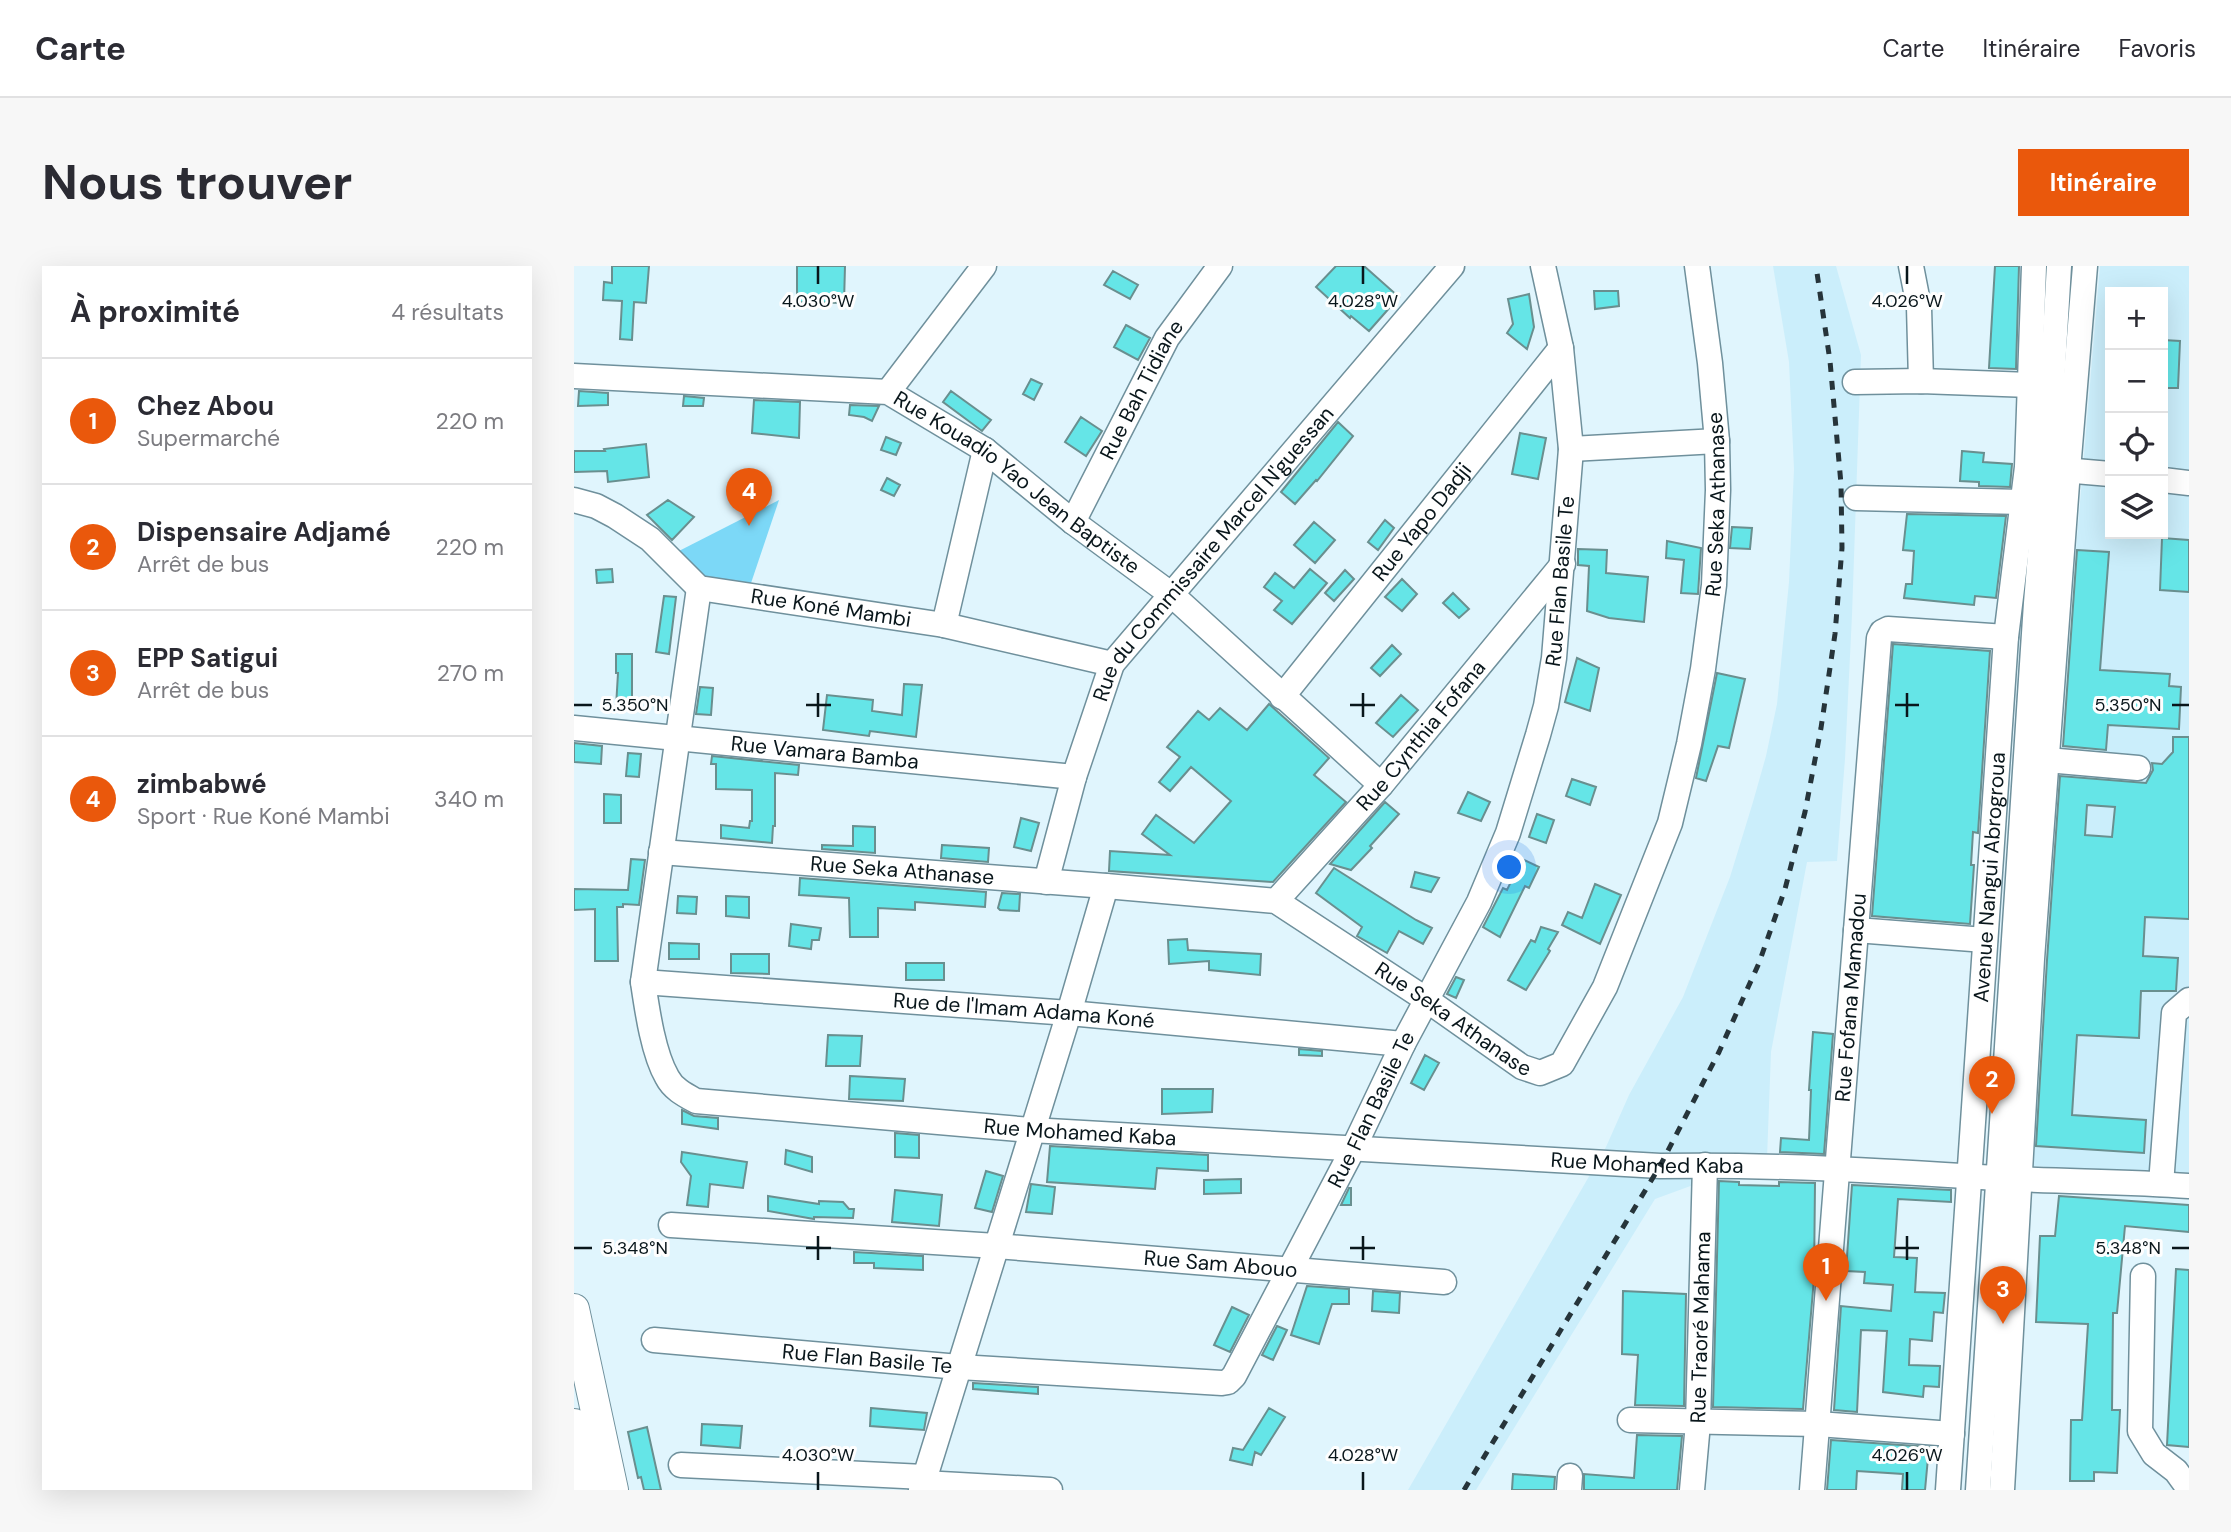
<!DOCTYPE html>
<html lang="fr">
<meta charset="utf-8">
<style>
:root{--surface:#fff;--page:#f7f7f7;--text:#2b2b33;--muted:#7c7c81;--line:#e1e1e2;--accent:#ea580c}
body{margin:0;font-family:"DM Sans",sans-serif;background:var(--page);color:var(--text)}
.controls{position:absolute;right:21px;top:21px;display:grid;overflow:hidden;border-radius:0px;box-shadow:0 7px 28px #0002}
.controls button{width:63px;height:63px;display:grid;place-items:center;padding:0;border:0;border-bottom:2px solid var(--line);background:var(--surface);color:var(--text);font:35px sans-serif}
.you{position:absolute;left:936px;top:602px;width:24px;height:24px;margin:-18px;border:5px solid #fff;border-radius:50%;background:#1a73e8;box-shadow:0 0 0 10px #1a73e833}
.badge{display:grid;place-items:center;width:46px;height:46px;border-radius:50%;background:var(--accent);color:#fff;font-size:23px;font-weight:700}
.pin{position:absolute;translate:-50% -58px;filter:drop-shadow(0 2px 4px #0008)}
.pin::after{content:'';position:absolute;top:37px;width:24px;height:21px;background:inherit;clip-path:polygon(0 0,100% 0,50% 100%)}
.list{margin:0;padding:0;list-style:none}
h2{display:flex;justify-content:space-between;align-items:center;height:91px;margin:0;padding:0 28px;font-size:30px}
h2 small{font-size:23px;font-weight:400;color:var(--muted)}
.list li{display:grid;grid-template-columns:46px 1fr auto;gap:21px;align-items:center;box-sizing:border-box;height:126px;padding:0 28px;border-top:2px solid var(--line)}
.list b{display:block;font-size:26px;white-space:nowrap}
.list p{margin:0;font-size:23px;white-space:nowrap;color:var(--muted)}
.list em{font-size:23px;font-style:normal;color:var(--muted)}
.icon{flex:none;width:38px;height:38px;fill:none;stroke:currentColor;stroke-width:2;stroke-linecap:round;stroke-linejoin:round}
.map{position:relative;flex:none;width:1615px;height:1224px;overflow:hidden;border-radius:0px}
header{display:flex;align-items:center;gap:42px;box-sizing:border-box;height:98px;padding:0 35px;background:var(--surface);border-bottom:2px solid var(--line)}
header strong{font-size:33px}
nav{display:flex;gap:38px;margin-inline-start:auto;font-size:24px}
.intro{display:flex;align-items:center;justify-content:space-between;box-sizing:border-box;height:168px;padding:0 42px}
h1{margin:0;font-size:49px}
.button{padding:18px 32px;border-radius:0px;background:var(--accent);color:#fff;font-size:24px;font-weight:700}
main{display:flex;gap:42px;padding:0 42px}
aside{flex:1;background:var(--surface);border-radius:0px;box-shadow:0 7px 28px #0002}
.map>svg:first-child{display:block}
</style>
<header>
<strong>Carte</strong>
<nav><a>Carte</a><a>Itinéraire</a><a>Favoris</a></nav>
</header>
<div class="intro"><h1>Nous trouver</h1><a class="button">Itinéraire</a></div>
<main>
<aside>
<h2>À proximité<small>4 résultats</small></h2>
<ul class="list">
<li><span class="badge">1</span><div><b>Chez Abou</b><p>Supermarché</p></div><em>220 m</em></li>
<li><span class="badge">2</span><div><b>Dispensaire Adjamé</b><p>Arrêt de bus</p></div><em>220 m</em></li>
<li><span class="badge">3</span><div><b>EPP Satigui</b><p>Arrêt de bus</p></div><em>270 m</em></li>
<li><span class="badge">4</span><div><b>zimbabwé</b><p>Sport · Rue Koné Mambi</p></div><em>340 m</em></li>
</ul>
</aside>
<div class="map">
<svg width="1615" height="1224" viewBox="0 0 1615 1224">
<rect width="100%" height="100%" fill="#e0f5fd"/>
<!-- built -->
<path fill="#cbeefb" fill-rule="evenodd" d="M 1199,0 L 1262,0 L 1287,89 L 1278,349 L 1271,493 L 1263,595 L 1233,596 L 1197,786 L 1193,892 L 1081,933 L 902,1224 L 834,1224 L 1032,881 L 1055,829 L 1109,731 L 1156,611 L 1179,536 L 1192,490 L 1203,438 L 1215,316 L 1220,203 L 1215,96 Z
M 1526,0 L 1615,0 L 1615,911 L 1459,900 L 1502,284 ZM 1536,26 L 1589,26 L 1589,268 L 1536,268 Z"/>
<!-- green -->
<path fill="#7cd8f7" d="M 205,234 L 175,323 L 128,312 L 101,287 Z"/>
<!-- building -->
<path fill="#65e5e7" stroke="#698f8f" stroke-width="2" fill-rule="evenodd" d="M 38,0 L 75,0 L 72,37 L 60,36 L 58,74 L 46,73 L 48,35 L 29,34 L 30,16 L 38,17 Z
M 223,0 L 271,0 L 270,37 L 223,36 Z
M 762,0 L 790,0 L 825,31 L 795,65 L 777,50 L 776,52 L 742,21 Z
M 1421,0 L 1445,0 L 1442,103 L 1415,102 Z
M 539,5 L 564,19 L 556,33 L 530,19 Z
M 1020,25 L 1044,25 L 1045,40 L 1021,43 Z
M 955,28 L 960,61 L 953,83 L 933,67 L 939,58 L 934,33 Z
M 552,59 L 576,72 L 564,94 L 540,81 Z
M 1589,74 L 1606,75 L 1604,122 L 1589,122 Z
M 457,113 L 468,118 L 460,134 L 449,128 Z
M 5,125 L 34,127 L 34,139 L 4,140 Z
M 377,125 L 417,154 L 408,165 L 369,136 Z
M 110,130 L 130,132 L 129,140 L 109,140 Z
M 180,134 L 226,136 L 225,172 L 178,167 Z
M 276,139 L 305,140 L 298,155 L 290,151 L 275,149 Z
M 507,151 L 528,165 L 512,190 L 491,176 Z
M 764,156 L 779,170 L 743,215 L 742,214 L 721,238 L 707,226 Z
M 946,167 L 972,172 L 964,213 L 938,208 Z
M 312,171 L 327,177 L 322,189 L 307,184 Z
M 72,178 L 75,211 L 34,216 L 33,205 L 0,206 L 0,185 L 31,185 L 30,183 Z
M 1388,185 L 1410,187 L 1409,196 L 1438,198 L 1436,221 L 1405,220 L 1405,216 L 1386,215 Z
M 313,212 L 326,219 L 320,230 L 307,224 Z
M 94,234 L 120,251 L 98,274 L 73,249 Z
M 1333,248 L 1432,250 L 1422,332 L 1401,330 L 1400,339 L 1330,332 L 1332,318 L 1338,318 L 1340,285 L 1329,284 Z
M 811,254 L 820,262 L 804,284 L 794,276 Z
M 740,256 L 761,274 L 741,297 L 720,279 Z
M 1158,261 L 1178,262 L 1176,283 L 1156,282 Z
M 1588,272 L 1615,274 L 1615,326 L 1586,324 Z
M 1093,275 L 1127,282 L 1124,328 L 1107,327 L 1110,294 L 1092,292 Z
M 1004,283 L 1033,284 L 1032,307 L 1074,311 L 1070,356 L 1035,352 L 1013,345 L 1015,300 L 1004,299 Z
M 1503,284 L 1535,286 L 1526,404 L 1596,408 L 1595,420 L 1607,421 L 1605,463 L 1534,459 L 1532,484 L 1489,480 Z
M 38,303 L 39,316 L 23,317 L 22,304 Z
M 736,303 L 753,317 L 718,358 L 700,344 L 708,335 L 690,321 L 701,307 L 720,322 Z
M 771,304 L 780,313 L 760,335 L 751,327 Z
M 828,313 L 843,328 L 828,345 L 811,331 Z
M 879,327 L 895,343 L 885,352 L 869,337 Z
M 90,330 L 102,331 L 95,388 L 82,386 Z
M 1319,378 L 1416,385 L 1404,567 L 1399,566 L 1397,599 L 1400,599 L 1396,658 L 1298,650 Z
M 818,379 L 827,388 L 806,410 L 797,402 Z
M 42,388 L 58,388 L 58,442 L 42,441 L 44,407 L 42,407 Z
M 1003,392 L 1025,402 L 1016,445 L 991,436 Z
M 1143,407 L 1171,413 L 1155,482 L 1144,480 L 1132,515 L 1122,512 Z
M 330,418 L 348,419 L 342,471 L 296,465 L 295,470 L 249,464 L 253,429 L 299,434 L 298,445 L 328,449 Z
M 126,421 L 139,422 L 137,449 L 122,448 Z
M 827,429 L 844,444 L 819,471 L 802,457 Z
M 695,438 L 755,492 L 740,509 L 772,536 L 699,616 L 535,605 L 536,585 L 596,589 L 568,568 L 582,549 L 620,577 L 657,535 L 617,501 L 596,525 L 585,516 L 606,491 L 593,481 L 624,445 L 635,454 L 646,442 L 673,464 Z
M 1599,471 L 1615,471 L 1615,653 L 1571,651 L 1569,690 L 1604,692 L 1602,725 L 1567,725 L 1565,772 L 1503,769 L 1498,849 L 1572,854 L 1570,887 L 1462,880 L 1473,694 L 1486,510 L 1572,517 L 1579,504 L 1578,497 L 1588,498 L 1599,486 ZM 1513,539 L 1541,541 L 1538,571 L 1511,569 Z
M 0,477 L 28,480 L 27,498 L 0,496 Z
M 54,487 L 67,488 L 65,511 L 52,510 Z
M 138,490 L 225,499 L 224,509 L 201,507 L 201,560 L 199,560 L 198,577 L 147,572 L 147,559 L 175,562 L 176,555 L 178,555 L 178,524 L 142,523 L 142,498 L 137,498 Z
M 998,513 L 1022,521 L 1016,539 L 992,530 Z
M 894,526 L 916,536 L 907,555 L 884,547 Z
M 30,528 L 47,529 L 47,557 L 30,557 Z
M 811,536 L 825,548 L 796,580 L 798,582 L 777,604 L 756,598 Z
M 963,548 L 980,554 L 972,577 L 955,571 Z
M 447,552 L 465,557 L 457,585 L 440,581 Z
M 279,560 L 301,561 L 301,587 L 248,583 L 248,579 L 279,580 Z
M 368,579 L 415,582 L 414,596 L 367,592 Z
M 57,593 L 71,594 L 65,639 L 49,638 L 49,641 L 43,641 L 44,695 L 21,695 L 21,643 L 0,644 L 0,623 L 54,624 Z
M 948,593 L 965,601 L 955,622 L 951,620 L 926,671 L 909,661 L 929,622 L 933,624 Z
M 760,602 L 842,654 L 858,662 L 849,678 L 825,665 L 813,687 L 783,670 L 788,661 L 742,627 Z
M 841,606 L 865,612 L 857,626 L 837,621 Z
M 226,612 L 412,626 L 411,641 L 341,636 L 341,644 L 304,642 L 304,671 L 276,671 L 275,632 L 225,629 Z
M 1021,618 L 1047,629 L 1026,678 L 988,659 L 994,646 L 1008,652 Z
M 428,627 L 446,628 L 445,645 L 426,644 L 424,642 Z
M 104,630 L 123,631 L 122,648 L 103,647 Z
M 152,630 L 175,631 L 175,652 L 152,650 Z
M 217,658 L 247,662 L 245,674 L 238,674 L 237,683 L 215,680 Z
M 967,661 L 984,666 L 974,683 L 976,685 L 952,724 L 934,714 L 957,674 L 961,676 Z
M 613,673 L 614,684 L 687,688 L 686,709 L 635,704 L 635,695 L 595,698 L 594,674 Z
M 95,677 L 125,678 L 125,693 L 95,693 Z
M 157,688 L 195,688 L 195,708 L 157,707 Z
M 332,697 L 370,697 L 370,714 L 332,714 Z
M 882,711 L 890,714 L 882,732 L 873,728 Z
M 1239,766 L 1259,768 L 1250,888 L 1206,886 L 1207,872 L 1235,874 L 1237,824 L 1235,824 Z
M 254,769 L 288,770 L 286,800 L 252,800 Z
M 725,783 L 748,785 L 748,790 L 725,789 Z
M 851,789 L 865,797 L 850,824 L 837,817 Z
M 276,810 L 331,813 L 329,835 L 275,833 Z
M 588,823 L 639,823 L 638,846 L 588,848 Z
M 108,844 L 120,850 L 144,852 L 144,863 L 108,858 Z
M 321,867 L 345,869 L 345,892 L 321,891 Z
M 476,880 L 634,889 L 634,905 L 583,902 L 581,923 L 473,916 Z
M 212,884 L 238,891 L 238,906 L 211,898 Z
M 108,886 L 173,896 L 169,922 L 136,918 L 134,941 L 113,939 L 117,910 L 107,896 Z
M 412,905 L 429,910 L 418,946 L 401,942 Z
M 667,913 L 667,927 L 630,928 L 630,914 Z
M 1145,915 L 1165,916 L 1165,919 L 1205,920 L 1205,916 L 1241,917 L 1240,1012 L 1229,1143 L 1139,1141 Z
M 457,918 L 481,921 L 478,948 L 452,946 Z
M 1278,919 L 1377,924 L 1377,936 L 1324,933 L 1320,991 L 1343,992 L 1341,1026 L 1371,1027 L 1369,1047 L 1360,1046 L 1358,1075 L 1336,1073 L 1335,1099 L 1366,1100 L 1365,1121 L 1350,1120 L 1349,1131 L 1309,1126 L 1313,1065 L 1287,1064 L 1283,1146 L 1260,1144 L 1267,1040 L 1317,1045 L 1319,1019 L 1290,1017 L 1291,1006 L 1272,1005 Z
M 775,922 L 777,922 L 777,939 L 767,939 Z
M 321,924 L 368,929 L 365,960 L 318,956 Z
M 194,930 L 245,938 L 245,935 L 269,936 L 275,943 L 280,943 L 279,952 L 240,951 L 240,953 L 194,945 Z
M 1485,930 L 1615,939 L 1615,966 L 1551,960 L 1543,1047 L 1539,1047 L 1538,1144 L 1546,1144 L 1543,1207 L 1520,1206 L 1520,1215 L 1496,1215 L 1497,1154 L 1508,1154 L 1514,1058 L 1462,1056 L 1466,970 L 1481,970 Z
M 280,986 L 349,990 L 349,1004 L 300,1002 L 300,997 L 280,997 Z
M 1602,1003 L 1615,1004 L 1615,1181 L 1593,1179 Z
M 733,1020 L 775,1023 L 775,1038 L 758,1038 L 745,1078 L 717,1069 Z
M 799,1025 L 826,1027 L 825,1047 L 798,1045 Z
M 1049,1025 L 1112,1028 L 1110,1140 L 1061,1139 L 1064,1089 L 1048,1088 Z
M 658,1041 L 675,1049 L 656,1086 L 640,1079 Z
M 703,1060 L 713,1064 L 699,1094 L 688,1089 Z
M 399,1117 L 464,1121 L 464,1128 L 399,1123 Z
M 297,1142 L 353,1147 L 350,1164 L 296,1160 Z
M 695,1142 L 711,1151 L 687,1189 L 681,1186 L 678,1199 L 656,1194 L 659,1182 L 669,1184 Z
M 128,1158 L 168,1160 L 166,1182 L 127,1179 Z
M 73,1161 L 87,1224 L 70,1224 L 67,1211 L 64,1212 L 54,1166 Z
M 1063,1169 L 1108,1170 L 1103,1224 L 1010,1224 L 1010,1208 L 1060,1212 Z
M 1257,1174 L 1355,1181 L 1351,1224 L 1328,1224 L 1329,1208 L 1283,1205 L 1282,1224 L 1253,1224 Z
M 939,1208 L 981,1211 L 980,1224 L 938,1224 Z"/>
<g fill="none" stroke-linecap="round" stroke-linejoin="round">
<defs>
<g id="minor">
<path d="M 1337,0 L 1345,41 L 1347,115"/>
<path id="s1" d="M 0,110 L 314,126 L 411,184 L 499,256 L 598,329 L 807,519"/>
<path d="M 1281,116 L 1347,115 L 1456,119"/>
<path d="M 314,126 L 410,0"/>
<path d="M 997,183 L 1143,175"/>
<path d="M 1478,203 L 1536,208"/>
<path d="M 1589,214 L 1615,217"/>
<path d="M 1282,232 L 1448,236"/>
<path id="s2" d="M 0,234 L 22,240 L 41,250 L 76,273 L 125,322 L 370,359 L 538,398"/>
<path id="s3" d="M 499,256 L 593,72 L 646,0"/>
<path id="s4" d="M 125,322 L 69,716 C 73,743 79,787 93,811 C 99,823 111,829 122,835 L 457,864 L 1086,900 C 1199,898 1311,905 1423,912 C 1487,916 1551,915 1615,920"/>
<path d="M 370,359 L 411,184"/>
<path id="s5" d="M 708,431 L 987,82"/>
<path id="s6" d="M 0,462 L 500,511"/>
<path d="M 1473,494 L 1564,502"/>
<path id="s7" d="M 87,586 L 532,620 L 702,635 L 853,734 L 948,801 L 966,807 L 988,798 L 1031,721 L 1096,557 L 1115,478 L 1129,403 L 1140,319 L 1144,224 L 1143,175 L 1136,97 L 1123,0"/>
<path id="s8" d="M 472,616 L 500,511 L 538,398 L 878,0"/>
<path id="s9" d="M 702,635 L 807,519 L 989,298"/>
<path d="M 1282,664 L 1411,674"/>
<path id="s10" d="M 69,716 L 495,747 L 829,778"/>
<path d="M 1587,918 L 1600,747 L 1615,734"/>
<path id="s11" d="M 97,959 L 422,980 L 870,1016"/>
<path d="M 1569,1010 L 1566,1165 L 1580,1188 L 1602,1205 L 1615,1223"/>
<path id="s12" d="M 80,1074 L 385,1101 L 648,1117 L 654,1116 L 660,1110 L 780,881 L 829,778 L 905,636 L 934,567 L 964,469 L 972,440 L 980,392 L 997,183 L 987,82 L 969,0"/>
<path d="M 1056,1154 L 1244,1158 L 1378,1168"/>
<path d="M 107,1199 L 350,1211"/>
<path d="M 349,1217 L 476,1224"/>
<path d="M 347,1224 L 495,747 L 532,620"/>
<path d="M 995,1224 L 996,1210"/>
<path id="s13" d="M 1118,1224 L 1124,1157 L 1131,899"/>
<path id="s14" d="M 1238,1224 L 1305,372 L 1308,366 L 1314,363 L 1432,371"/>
<path id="s15" d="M 1374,1224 L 1432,371 L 1453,201 L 1460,0"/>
<path d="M 1404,1224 L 1462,337 L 1473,203 L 1485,0"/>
<path d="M 1428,1224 L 1458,693 L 1494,204 L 1511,0"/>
</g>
<path id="major" d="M 0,1043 L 39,1224
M 0,1158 L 15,1224"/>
</defs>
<!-- minor casing -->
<use href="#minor" stroke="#6f909c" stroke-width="27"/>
<!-- major casing -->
<use href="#major" stroke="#6f909c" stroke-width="32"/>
<!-- minor -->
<use href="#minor" stroke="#fff" stroke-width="24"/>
<!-- major -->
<use href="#major" stroke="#fff" stroke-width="30"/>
<!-- rail -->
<path stroke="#26343a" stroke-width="5" stroke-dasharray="9 9" stroke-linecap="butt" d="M 890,1224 L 1086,900 L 1145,786 L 1185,697 L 1211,623 L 1231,546 L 1247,462 L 1261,368 L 1268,282 L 1267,218 L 1256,95 L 1242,0"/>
</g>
<!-- ticks -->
<path fill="none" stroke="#09161b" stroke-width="2.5" d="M 244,0 L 244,18M 789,0 L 789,18M 1333,0 L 1333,18M 244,427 L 244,451M 789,427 L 789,451M 1333,427 L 1333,451M 0,439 L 18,439M 232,439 L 257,439M 776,439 L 801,439M 1321,439 L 1345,439M 1598,439 L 1615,439M 244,970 L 244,994M 789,970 L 789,994M 1333,970 L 1333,994M 0,982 L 18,982M 232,982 L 257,982M 776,982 L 801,982M 1321,982 L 1345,982M 1598,982 L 1615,982M 244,1206 L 244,1224M 789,1206 L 789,1224M 1333,1206 L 1333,1224"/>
<g text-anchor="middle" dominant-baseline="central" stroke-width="6" stroke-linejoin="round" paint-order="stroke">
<!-- street labels -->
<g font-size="21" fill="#09161b" stroke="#fefefe">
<text stroke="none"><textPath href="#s3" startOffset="149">Rue Bah Tidiane</textPath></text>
<text stroke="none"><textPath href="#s1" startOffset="472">Rue Kouadio Yao Jean Baptiste</textPath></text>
<text stroke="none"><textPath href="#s7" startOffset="1544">Rue Seka Athanase</textPath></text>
<text stroke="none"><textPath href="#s5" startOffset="224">Rue Yapo Dadji</textPath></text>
<text stroke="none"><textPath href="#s8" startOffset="376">Rue du Commissaire Marcel N'guessan</textPath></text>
<text stroke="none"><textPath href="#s12" startOffset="1451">Rue Flan Basile Te</textPath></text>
<text stroke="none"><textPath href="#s2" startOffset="289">Rue Koné Mambi</textPath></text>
<text stroke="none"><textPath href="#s9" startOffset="220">Rue Cynthia Fofana</textPath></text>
<text stroke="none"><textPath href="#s6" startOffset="252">Rue Vamara Bamba</textPath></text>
<text stroke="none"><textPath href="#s7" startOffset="242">Rue Seka Athanase</textPath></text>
<text stroke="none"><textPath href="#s15" startOffset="614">Avenue Nangui Abrogroua</textPath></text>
<text stroke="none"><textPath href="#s14" startOffset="494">Rue Fofana Mamadou</textPath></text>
<text stroke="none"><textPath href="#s10" startOffset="382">Rue de l'Imam Adama Koné</textPath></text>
<text stroke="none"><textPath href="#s7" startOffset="830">Rue Seka Athanase</textPath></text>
<text stroke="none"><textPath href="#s12" startOffset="884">Rue Flan Basile Te</textPath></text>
<text stroke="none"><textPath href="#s4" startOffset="920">Rue Mohamed Kaba</textPath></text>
<text stroke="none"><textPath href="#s4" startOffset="1488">Rue Mohamed Kaba</textPath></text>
<text stroke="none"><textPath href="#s11" startOffset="551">Rue Sam Abouo</textPath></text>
<text stroke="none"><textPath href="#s13" startOffset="163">Rue Traoré Mahama</textPath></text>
<text stroke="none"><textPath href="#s12" startOffset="214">Rue Flan Basile Te</textPath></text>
</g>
</g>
<g font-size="18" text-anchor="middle" fill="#09161b" stroke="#fefefe" stroke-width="6" stroke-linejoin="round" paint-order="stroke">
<text x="244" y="41">4.030°W</text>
<text x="789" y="41">4.028°W</text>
<text x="1333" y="41">4.026°W</text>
<text x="61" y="445">5.350°N</text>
<text x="1554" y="445">5.350°N</text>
<text x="61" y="988">5.348°N</text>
<text x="1554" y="988">5.348°N</text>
<text x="244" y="1195">4.030°W</text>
<text x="789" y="1195">4.028°W</text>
<text x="1333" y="1195">4.026°W</text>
</g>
</svg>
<div class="controls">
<button>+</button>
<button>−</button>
<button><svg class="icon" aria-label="locate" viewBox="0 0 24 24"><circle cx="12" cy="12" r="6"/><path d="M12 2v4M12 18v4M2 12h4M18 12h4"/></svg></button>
<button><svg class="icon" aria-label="layers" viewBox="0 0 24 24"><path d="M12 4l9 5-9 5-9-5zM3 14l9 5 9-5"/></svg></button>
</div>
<div class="you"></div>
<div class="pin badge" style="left:1252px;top:1035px">1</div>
<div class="pin badge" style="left:1418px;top:848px">2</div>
<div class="pin badge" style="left:1429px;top:1058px">3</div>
<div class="pin badge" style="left:175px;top:260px">4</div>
</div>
</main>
